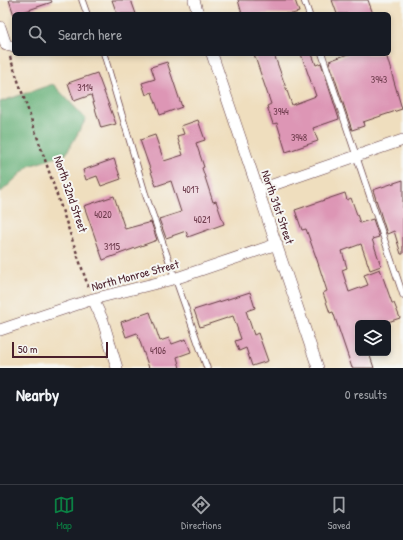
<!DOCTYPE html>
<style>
:root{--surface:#171b24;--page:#242831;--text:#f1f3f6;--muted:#9ea1a6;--line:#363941;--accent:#0b8043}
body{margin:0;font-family:"Patrick Hand",sans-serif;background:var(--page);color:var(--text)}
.controls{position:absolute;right:12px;bottom:12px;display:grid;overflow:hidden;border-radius:6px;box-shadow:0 2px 6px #0003}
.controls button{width:36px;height:36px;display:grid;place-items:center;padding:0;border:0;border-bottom:1px solid var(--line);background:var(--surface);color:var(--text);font:20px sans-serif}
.scale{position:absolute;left:12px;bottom:10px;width:96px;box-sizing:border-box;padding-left:4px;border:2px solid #4a1f2b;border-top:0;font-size:11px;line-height:14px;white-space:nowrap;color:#4a1f2b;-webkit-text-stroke:3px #f6f6f2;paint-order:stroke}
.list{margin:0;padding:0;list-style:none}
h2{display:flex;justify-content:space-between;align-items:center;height:52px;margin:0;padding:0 16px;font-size:17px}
h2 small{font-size:13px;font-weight:400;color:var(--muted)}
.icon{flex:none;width:22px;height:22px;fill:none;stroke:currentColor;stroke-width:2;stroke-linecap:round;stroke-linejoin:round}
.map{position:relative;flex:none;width:403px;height:368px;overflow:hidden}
.search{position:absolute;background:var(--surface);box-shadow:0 2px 6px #0003;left:12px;right:12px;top:12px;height:44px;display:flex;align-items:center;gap:10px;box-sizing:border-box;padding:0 14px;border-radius:6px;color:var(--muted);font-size:15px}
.sheet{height:116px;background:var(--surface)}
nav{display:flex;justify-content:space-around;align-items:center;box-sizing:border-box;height:56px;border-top:1px solid var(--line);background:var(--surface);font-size:11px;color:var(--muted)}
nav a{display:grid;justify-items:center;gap:2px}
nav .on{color:var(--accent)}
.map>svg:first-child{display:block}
</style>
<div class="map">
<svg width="403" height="368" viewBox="0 0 403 368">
<rect width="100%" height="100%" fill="#f6f6f2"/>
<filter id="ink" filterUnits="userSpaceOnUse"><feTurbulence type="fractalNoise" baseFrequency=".025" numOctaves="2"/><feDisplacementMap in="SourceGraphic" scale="8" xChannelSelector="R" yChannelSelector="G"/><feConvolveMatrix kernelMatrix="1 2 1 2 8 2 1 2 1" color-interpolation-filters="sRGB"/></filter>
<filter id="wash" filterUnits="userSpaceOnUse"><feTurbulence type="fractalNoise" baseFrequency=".012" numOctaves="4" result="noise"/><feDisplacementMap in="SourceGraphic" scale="16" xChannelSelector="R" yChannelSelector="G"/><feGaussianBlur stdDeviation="0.9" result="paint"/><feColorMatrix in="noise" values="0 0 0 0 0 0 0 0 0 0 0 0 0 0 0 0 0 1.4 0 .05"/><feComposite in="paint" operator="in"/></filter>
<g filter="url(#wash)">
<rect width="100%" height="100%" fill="#efdebe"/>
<!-- forest -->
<path fill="#66b078" stroke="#586852" d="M 53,84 L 86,119 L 66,154 L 29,166 L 0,193 L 0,102 Z"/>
<g id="blocks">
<!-- building -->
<path fill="#dd96b5" d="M 9,0 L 51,0 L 52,2 L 14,15 Z
M 112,0 L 131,0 L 136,14 L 117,14 Z
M 238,0 L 295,0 L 299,12 L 292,14 L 242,14 Z
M 332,0 L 368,0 L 373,14 L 337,14 Z
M 254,54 L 274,54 L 292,105 L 316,96 L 301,54 L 312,54 L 316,65 L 321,63 L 339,119 L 313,128 L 318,141 L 286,152 L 277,123 L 273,124 L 267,106 L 271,104 Z
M 348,54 L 386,54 L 402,109 L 363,122 L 364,126 L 352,130 L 329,61 Z
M 167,62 L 182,107 L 160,115 L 152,92 L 146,95 L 142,83 L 155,79 L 151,67 Z
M 97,73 L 116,124 L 101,128 L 91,95 L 74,101 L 68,83 Z
M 198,120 L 205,140 L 196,143 L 204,167 L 202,168 L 213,202 L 216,201 L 224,224 L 188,237 L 186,231 L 166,238 L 159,219 L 181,212 L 171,181 L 156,186 L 140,140 L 155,135 L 164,161 L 183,155 L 177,136 L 184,134 L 181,126 Z
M 114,159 L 121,179 L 101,186 L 97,176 L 86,180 L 83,170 Z
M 403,180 L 403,254 L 401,254 L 394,231 L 387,234 L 373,190 Z
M 345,193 L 347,200 L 351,198 L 360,223 L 373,219 L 379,237 L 372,239 L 381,266 L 370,270 L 361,244 L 342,251 L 347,268 L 342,270 L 349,292 L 368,285 L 364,275 L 380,269 L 392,303 L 394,303 L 400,318 L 385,323 L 358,323 L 358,353 L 369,353 L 374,368 L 352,368 L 333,312 L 330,313 L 323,293 L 327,291 L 317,260 L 306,229 L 302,230 L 295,210 Z
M 114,196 L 125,229 L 151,222 L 157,240 L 103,260 L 84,206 Z
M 250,292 L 255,308 L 246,311 L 254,335 L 258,333 L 268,361 L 252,366 L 246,348 L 239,351 L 235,341 L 241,339 L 233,316 L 200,327 L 194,310 Z
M 150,312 L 160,341 L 169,338 L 172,344 L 186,339 L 191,352 L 177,357 L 180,368 L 149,368 L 137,333 L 126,337 L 121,322 Z"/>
</g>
</g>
<g filter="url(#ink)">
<use href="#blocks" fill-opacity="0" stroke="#633c41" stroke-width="1"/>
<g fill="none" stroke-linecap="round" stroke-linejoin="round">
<defs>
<path id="lane" d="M 82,0 L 87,14
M 304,0 L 309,14
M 104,54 L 145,193 L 207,368
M 322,54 L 403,295"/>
<path id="street" d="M 194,0 L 198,14
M 0,27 L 6,45 L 14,47
M 212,54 L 318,368
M 258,190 L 403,140
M 93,299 L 103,321 L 117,368
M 0,330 L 93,299 L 177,278 L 277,244"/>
</defs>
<!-- lane casing -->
<use href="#lane" stroke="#633c41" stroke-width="7"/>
<!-- street casing -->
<use href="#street" stroke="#633c41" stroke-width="12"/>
<!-- path -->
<path stroke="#633c41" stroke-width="2.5" stroke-dasharray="3 3" stroke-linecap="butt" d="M 10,57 L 89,289"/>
<!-- lane -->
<use href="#lane" stroke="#fff" stroke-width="5.5"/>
<!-- street -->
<use href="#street" stroke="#fff" stroke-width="11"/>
</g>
</g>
<g text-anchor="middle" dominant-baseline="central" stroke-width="4" stroke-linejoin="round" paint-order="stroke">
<!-- number labels -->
<g font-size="10" fill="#6f3d4e">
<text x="379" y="79">3943</text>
<text x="85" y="87">3114</text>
<text x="281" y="111">3944</text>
<text x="299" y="137">3948</text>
<text x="191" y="189">4017</text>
<text x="103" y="214">4020</text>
<text x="202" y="219">4021</text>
<text x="112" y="246">3115</text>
<text x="158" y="350">4106</text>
</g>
<!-- street labels -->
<g font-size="12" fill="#4a1f2b" stroke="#f6f6f2">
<text transform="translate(71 194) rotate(71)">North 32nd Street</text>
<text transform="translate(278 207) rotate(71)">North 31st Street</text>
<text transform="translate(135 275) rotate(-15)">North Monroe Street</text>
</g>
</g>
</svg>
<div class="controls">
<button><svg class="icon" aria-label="layers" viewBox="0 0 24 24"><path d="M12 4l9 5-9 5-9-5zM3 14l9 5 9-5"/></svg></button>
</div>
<div class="scale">50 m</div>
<div class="search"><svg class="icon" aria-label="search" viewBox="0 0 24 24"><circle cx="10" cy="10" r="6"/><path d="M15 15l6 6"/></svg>Search here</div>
</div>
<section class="sheet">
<h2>Nearby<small>0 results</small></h2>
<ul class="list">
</ul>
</section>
<nav>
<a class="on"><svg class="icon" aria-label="map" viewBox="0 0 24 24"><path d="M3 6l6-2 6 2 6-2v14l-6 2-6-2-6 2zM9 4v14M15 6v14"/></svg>Map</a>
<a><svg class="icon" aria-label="directions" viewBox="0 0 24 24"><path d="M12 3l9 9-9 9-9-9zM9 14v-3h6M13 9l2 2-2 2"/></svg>Directions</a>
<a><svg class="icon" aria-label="saved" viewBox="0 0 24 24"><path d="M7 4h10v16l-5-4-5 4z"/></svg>Saved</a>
</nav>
